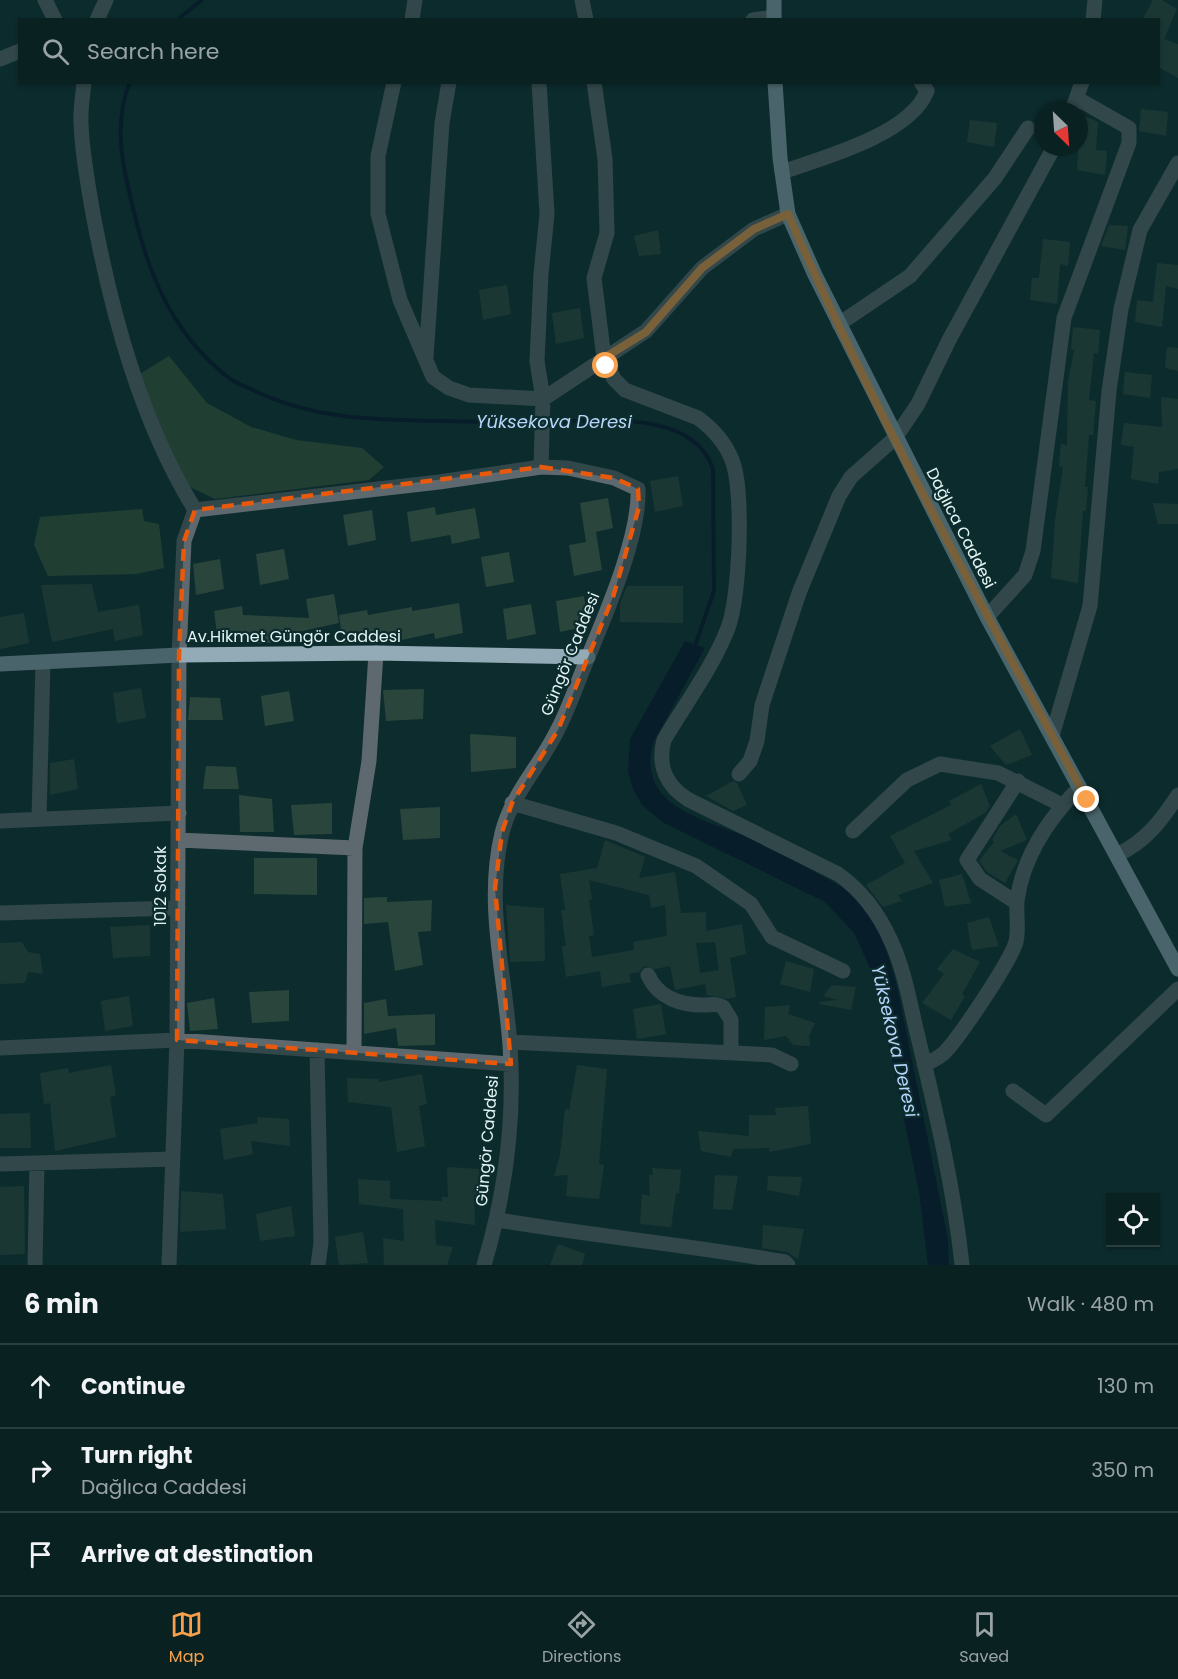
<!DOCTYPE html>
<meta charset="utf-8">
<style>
:root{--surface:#0a2122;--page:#13292a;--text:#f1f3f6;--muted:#99a3a5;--line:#2a3e40;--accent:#f8a04b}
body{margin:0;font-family:Poppins,sans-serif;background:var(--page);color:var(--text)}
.controls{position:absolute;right:18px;bottom:18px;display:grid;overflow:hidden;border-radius:0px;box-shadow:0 2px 4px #0004}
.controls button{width:54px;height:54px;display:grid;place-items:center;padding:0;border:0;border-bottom:2px solid var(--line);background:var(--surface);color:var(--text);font:30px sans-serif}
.compass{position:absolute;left:1034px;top:102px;width:54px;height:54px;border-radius:50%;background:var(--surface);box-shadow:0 2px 4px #0004;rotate:155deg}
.stop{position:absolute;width:18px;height:18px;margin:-14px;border:4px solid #f8a04b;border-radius:50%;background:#fff}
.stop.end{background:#f8a04b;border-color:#fff;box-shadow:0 2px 6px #0008}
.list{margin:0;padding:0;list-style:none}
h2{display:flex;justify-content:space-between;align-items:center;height:78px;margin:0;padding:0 24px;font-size:26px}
h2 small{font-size:20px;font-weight:400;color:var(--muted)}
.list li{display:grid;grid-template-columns:39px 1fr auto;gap:18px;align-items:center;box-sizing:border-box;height:84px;padding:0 24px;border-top:2px solid var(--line)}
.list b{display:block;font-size:22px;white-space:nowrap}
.list p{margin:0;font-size:20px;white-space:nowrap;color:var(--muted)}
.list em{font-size:20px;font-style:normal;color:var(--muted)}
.icon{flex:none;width:33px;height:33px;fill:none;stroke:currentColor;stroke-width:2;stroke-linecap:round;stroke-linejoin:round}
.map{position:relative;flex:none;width:1178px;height:1265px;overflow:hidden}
.search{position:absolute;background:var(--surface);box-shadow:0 2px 4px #0004;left:18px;right:18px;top:18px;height:66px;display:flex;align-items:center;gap:15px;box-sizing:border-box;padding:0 21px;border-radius:0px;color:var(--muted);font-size:22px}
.sheet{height:330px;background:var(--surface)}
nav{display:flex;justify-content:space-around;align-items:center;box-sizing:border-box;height:84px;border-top:2px solid var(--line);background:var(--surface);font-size:16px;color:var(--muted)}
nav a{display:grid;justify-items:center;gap:3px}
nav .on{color:var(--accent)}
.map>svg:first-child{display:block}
</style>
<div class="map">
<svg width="1178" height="1265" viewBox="0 0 1178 1265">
<rect width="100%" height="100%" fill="#0d2c2d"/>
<!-- green -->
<path fill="#3b553a" d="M 169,356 L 207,403 L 251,427 L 296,440 L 362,448 L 384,467 L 369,480 L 215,499 L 184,484 L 138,375 Z
M 142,509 L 144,521 L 159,524 L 164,568 L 136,574 L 48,576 L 34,545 L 40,517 Z"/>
<!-- water -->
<path fill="#000d25" d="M 685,641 L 705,648 L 653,743 C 648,762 650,780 663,795 C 685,818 722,826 750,838 C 782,853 813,871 844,888 C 876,910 887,951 897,986 L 948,1239 L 949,1265 L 928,1265 L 919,1192 L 879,997 L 871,970 L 854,933 L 825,902 L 662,822 L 642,805 L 633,789 L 628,772 L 630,739 Z"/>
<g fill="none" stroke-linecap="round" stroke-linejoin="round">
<!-- stream -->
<path stroke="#000d25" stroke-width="4" d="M 177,20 L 202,0
M 130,82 C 111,127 125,176 136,220 C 151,282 177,338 229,378 C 235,383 245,386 253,390 C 312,419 374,420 439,421 C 472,421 506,423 539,422
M 547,422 C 596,421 693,408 713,469 L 714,591 L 695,646"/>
</g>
<!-- building -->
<path fill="#2a453c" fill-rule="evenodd" d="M 1153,0 L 1162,0 L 1177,9 L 1164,39 L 1178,44 L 1178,78 L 1158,67 L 1158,20 L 1142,20 Z
M 1141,109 L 1168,112 L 1166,136 L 1139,131 Z
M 1081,115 L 1098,122 L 1096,150 L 1107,151 L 1105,175 L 1077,170 Z
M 970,120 L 997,123 L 994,147 L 967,142 Z
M 1109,225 L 1128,226 L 1125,250 L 1101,246 Z
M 658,230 L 661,254 L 639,256 L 634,236 Z
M 1043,239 L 1070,242 L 1068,266 L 1060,264 L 1057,304 L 1030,300 L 1032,278 L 1039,278 Z
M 1157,263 L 1178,265 L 1178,289 L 1166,286 L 1162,327 L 1135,322 L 1137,300 L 1153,302 Z
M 507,285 L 511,314 L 483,320 L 479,290 Z
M 580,308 L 584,338 L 556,344 L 552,313 Z
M 1073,327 L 1100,330 L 1098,354 L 1094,353 L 1089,400 L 1096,401 L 1093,435 L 1089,435 L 1085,487 L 1088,487 L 1086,511 L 1083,511 L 1078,583 L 1051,578 L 1055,521 L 1063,467 L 1059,466 L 1061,444 L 1067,445 L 1068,382 L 1074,350 L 1071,349 Z
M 1167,347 L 1178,348 L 1178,371 L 1165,368 Z
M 1125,372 L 1152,375 L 1150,398 L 1123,394 Z
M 1161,397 L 1178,399 L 1178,469 L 1159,472 L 1158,484 L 1131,479 L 1134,447 L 1121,445 L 1124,423 L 1162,427 Z
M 678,476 L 683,506 L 655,512 L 650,481 Z
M 608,498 L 613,528 L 596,532 L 602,570 L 574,576 L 569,545 L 586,542 L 580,503 Z
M 1153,503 L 1178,504 L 1178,524 L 1158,524 Z
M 435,507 L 436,515 L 475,508 L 480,538 L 452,544 L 450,535 L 411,542 L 407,512 Z
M 372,510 L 376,540 L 348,546 L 343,515 Z
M 284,549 L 289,579 L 260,585 L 256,554 Z
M 509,552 L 514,582 L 486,587 L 481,557 Z
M 220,559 L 224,589 L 196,595 L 193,564 Z
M 92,584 L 98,612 L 139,605 L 143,635 L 115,641 L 113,629 L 52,642 L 41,585 Z
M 627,586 L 683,586 L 683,623 L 620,622 L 620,604 Z
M 334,594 L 339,623 L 298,632 L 300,640 L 256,644 L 256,635 L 218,642 L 214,611 L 242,606 L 243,615 L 309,618 L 306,599 Z
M 584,596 L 588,626 L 560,632 L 556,601 Z
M 459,603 L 463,633 L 435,639 L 434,633 L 388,643 L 387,637 L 343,644 L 339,615 L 367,610 L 368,615 L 412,607 L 412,611 Z
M 531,604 L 536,634 L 507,640 L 503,609 Z
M 24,613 L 29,643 L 0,649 L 0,617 Z
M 141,688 L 146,718 L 117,723 L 113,693 Z
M 424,689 L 423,719 L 386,721 L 383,690 Z
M 289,691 L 294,721 L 265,726 L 261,696 Z
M 190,697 L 220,698 L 223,720 L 188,720 Z
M 1020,729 L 1032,755 L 1006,765 L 990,746 Z
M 470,734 L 516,737 L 516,768 L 471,772 Z
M 74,759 L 78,789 L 50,795 L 50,763 Z
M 206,766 L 236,767 L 239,789 L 203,789 Z
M 733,781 L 737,783 L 747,805 L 733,811 L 706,796 Z
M 981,784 L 990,806 L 985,813 L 948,834 L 952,840 L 914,851 L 933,883 L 898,895 L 902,901 L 883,907 L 866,885 L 905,863 L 890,836 L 951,805 L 949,801 Z
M 239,795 L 272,799 L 274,832 L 240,832 Z
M 332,803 L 332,834 L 294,835 L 291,805 Z
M 440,807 L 440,838 L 403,840 L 400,809 Z
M 1016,814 L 1027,840 L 1000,851 L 1018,860 L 1005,883 L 987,872 L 979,861 L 994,842 L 992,840 L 1000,826 Z
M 605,840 L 645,857 L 639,878 L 675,872 L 681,913 L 706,912 L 706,931 L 742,924 L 746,954 L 730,958 L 736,997 L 728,999 L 707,995 L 705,984 L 675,990 L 670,966 L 655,969 L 644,966 L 639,972 L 629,974 L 631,982 L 602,987 L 600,971 L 566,977 L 562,946 L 566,946 L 561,910 L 565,910 L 560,874 L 597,868 ZM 589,880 L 649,895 L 651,908 L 665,905 L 667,936 L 633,942 L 634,950 L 592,957 L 589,936 L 594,935 L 589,900 L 592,899 ZM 715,942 L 719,970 L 700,973 L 696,943 Z
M 254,858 L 317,858 L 317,895 L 254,894 Z
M 962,874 L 971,903 L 945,907 L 939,880 Z
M 387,897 L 387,902 L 432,900 L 431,931 L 418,932 L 423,965 L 395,971 L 388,922 L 364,924 L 364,898 Z
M 506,905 L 544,908 L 545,961 L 510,962 Z
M 989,917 L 999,946 L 972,950 L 967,923 Z
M 150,925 L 150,956 L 113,958 L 110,927 Z
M 22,942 L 28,952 L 40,954 L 43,974 L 28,972 L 25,983 L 0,984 L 0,943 Z
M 953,949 L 980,962 L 962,994 L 965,996 L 951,1020 L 922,1003 L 944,974 L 937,969 Z
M 786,961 L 814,969 L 810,992 L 780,984 Z
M 832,985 L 856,987 L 851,1010 L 820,1004 L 820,1002 L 838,1000 L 823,996 Z
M 289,990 L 289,1021 L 252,1023 L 249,992 Z
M 129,996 L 133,1026 L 105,1031 L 101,1001 Z
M 214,998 L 218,1029 L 190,1031 L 187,1003 Z
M 386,999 L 388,1016 L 435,1014 L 435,1045 L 398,1046 L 396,1028 L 364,1034 L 364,1003 Z
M 661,1004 L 666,1034 L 637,1039 L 633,1009 Z
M 790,1005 L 788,1014 L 815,1023 L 809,1036 L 810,1046 L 793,1045 L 786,1036 L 764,1040 L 765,1007 Z
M 111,1065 L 116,1095 L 110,1097 L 116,1137 L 55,1151 L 50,1103 L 44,1104 L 40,1073 L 68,1068 L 69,1073 Z
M 577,1065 L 607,1069 L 599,1164 L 604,1165 L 599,1199 L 566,1196 L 568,1175 L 554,1176 L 560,1155 L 565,1109 L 569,1110 Z
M 422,1074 L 427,1104 L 419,1106 L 425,1146 L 397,1152 L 391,1107 L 348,1102 L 347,1078 L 379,1079 L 379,1082 Z
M 808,1106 L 811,1144 L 769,1152 L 769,1148 L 733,1149 L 731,1157 L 701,1151 L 698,1131 L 749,1136 L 749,1115 L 776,1115 L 775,1108 Z
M 30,1113 L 31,1148 L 0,1148 L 0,1114 Z
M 257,1117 L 289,1119 L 290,1146 L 251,1141 L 253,1154 L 224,1160 L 220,1129 L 258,1123 Z
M 447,1167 L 479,1169 L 480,1196 L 474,1195 L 475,1225 L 435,1220 L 436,1245 L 453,1247 L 447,1265 L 384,1265 L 383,1238 L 404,1241 L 403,1209 L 359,1204 L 358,1179 L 390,1181 L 390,1199 L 442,1201 L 442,1197 L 448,1197 Z
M 652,1168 L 681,1170 L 679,1193 L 676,1193 L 671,1227 L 640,1224 L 642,1194 L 650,1196 L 649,1175 L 653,1175 Z
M 715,1175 L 738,1176 L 732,1210 L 713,1209 Z
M 768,1176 L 802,1177 L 799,1196 L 767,1190 Z
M 24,1186 L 25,1254 L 0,1255 L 0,1187 Z
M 181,1191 L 223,1194 L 226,1229 L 180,1232 Z
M 291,1206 L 295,1236 L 260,1241 L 256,1214 Z
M 763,1225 L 804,1229 L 798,1259 L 787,1252 L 762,1248 Z
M 363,1232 L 368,1263 L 339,1265 L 335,1237 Z
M 558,1244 L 585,1254 L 582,1265 L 550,1265 Z"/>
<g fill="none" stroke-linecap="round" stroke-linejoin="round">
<!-- minor -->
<path stroke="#5d696e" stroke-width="15" d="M 45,0 L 55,20
M 582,0 L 586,20
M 97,20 L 106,0
M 412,20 L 415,0
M 753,20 L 774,17
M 1093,20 L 1095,0
M 0,59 L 20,51
M 84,82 C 83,96 80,110 81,123 C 82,154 88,184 93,214 C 112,315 141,422 195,510
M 394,82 L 378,156 L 378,214 L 400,300 L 433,377 L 449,388 L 469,395 L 543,399 L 646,331 L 702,268 L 754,229 L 788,214
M 539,82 L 547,214 L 541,274 L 537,361 L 543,399 L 541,467
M 594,82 L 605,159 L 607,233 L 594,278 L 604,358 L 614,379 L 625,390 L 698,418 C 713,429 725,442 732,460 C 744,490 740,597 728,628 C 713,667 685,704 664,740 C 657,766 667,787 689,800 L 838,874 C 862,891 879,914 891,941 C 905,971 910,1005 918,1037 C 936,1112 954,1188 962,1265
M 1072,111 L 1082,82
M 782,172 C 823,158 911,134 927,91 L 921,82
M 839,324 L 910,276 L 995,178 L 1028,128
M 426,357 L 442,123 L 449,82
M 195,510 L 439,482 L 541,467 L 568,468 L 614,478 L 638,489 C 640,537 605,616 586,662 C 577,684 569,708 558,729 C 541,765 512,793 502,833 C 485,904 505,974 510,1045 C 515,1119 505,1195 484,1265
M 987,617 L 1025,575 L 1033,551 L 1064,318 L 1129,143 L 1129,128 L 1078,99
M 1052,736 L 1090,606 L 1109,391 L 1121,309 L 1140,230 L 1178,163
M 739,774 L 750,761 L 757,741 L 762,705 L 799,593 L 839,496 L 851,477 L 895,438 L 918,404 L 949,340 L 1054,147
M 512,803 L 616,833 L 696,866 L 751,904 L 772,937 L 843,971
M 39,819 L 43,662
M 0,821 L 179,813
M 853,831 L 907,780 L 940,764 L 998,773 L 1062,805
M 178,840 L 355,848
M 1117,855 C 1146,841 1161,821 1178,795
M 1017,903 L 980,879 L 967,860 L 1018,781
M 0,913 L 178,908
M 648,975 C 658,998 681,1005 704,1005 C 711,1005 717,1003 723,1007 L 731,1020 L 731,1053
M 510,1042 L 772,1055 L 791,1064
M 0,1048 L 177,1040 L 511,1064
M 317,1050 L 321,1243 L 318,1265
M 354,1053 L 355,848 L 369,761 L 376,653
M 924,1064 C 931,1062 938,1058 944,1053 C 959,1038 1010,962 1016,942 C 1019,928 1016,915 1017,901 C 1023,856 1049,818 1080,787
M 1013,1091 L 1046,1115 L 1178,989
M 0,1164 L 173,1159
M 498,1220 C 593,1236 690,1245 785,1262 L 788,1265
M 35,1265 L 37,1163
M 169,1265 L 177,1040 L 179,655 L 184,541 L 195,510"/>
<!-- major -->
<path stroke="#93abb6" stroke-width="15" d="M 774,20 L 774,0
M 775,82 L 780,158 L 788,214 L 815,275 L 987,617 L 1178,969
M 0,664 L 179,655 L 376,653 L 588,657"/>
</g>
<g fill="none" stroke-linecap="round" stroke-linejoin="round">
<!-- route -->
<path stroke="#f8a04b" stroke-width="8" d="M 606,366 L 604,358 L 646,332 L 702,268 L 754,229 L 788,214 C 875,415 983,607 1087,800"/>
</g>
<!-- marked area -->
<path d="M0 0H1178V1265H0ZM 541,467 L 614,478 L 638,489 L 639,507 L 613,597 L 558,730 L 512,803 L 502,832 L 495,888 L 511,1064 L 177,1040 L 179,655 L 184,541 L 195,510 Z" fill="#0d2c2d" fill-opacity=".55" fill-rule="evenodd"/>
<path fill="none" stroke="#e8590c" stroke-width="4.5" stroke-dasharray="12 8" stroke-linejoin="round" d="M 541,467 L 614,478 L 638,489 L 639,507 L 613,597 L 558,730 L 512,803 L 502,832 L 495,888 L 511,1064 L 177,1040 L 179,655 L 184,541 L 195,510 Z"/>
<g text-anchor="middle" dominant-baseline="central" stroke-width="4.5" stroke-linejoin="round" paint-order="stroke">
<!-- street labels -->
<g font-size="16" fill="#e4f5f5" stroke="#0d2c2d">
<text transform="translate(961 528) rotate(63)">Dağlıca Caddesi</text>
<text x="294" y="636">Av.Hikmet Güngör Caddesi</text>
<text transform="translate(570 654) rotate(-68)">Güngör Caddesi</text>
<text transform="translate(160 886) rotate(-90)">1012 Sokak</text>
<text transform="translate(487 1141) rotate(-85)">Güngör Caddesi</text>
</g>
<!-- water labels -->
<g font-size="18" font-style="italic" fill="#b7d6fb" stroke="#0d2c2d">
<text x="554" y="421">Yüksekova Deresi</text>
<text transform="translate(895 1041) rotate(77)">Yüksekova Deresi</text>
</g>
</g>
</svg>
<div class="controls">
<button><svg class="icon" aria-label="locate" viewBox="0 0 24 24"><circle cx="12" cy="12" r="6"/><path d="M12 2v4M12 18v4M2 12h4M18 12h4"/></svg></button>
</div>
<svg class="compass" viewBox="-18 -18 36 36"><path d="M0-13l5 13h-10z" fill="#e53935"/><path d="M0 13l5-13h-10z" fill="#99a3a5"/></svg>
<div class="stop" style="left:606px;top:366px"></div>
<div class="stop end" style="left:1087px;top:800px"></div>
<div class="search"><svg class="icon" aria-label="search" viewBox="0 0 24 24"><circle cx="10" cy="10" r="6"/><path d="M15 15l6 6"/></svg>Search here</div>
</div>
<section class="sheet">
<h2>6 min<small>Walk · 480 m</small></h2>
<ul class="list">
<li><svg class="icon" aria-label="ahead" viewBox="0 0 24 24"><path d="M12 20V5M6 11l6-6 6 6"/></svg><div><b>Continue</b></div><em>130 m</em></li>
<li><svg class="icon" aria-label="right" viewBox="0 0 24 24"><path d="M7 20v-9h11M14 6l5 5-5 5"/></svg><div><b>Turn right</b><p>Dağlıca Caddesi</p></div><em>350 m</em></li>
<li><svg class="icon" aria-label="arrive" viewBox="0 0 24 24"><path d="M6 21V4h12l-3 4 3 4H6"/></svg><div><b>Arrive at destination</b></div></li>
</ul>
</section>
<nav>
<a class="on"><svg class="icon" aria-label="map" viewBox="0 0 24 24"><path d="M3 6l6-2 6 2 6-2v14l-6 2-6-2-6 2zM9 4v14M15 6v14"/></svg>Map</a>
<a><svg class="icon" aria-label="directions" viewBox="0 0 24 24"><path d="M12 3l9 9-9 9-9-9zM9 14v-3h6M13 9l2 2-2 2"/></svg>Directions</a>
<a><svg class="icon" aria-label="saved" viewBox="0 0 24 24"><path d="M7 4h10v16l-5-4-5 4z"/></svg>Saved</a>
</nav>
